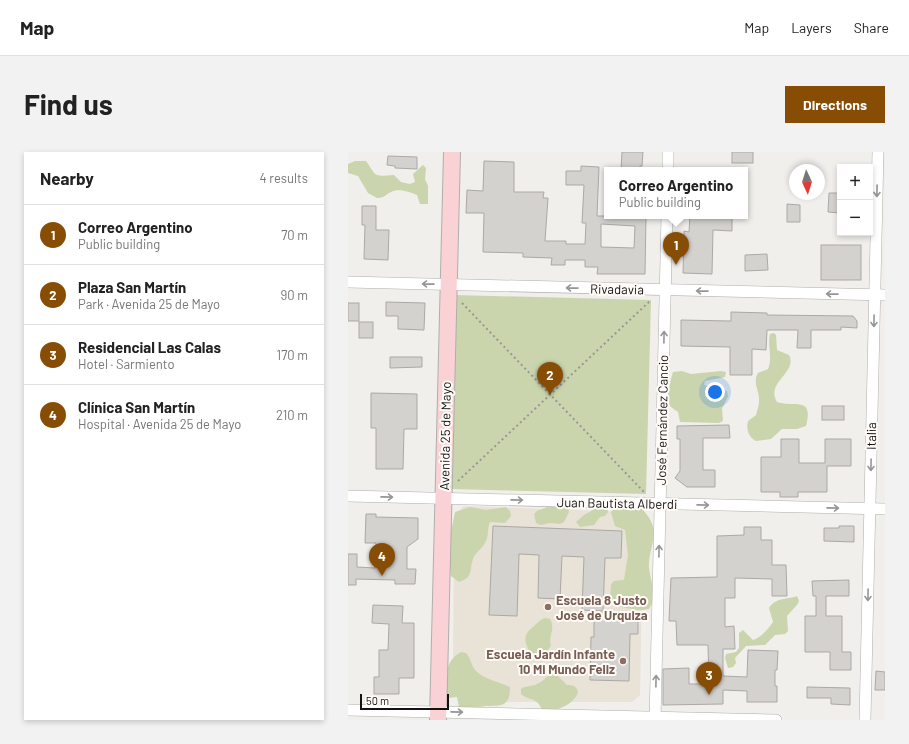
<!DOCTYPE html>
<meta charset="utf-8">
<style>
body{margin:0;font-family:Barlow,sans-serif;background:#f2f2f2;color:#222}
.controls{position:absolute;right:12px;top:12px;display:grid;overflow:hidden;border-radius:0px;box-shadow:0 2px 6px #0003}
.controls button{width:36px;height:36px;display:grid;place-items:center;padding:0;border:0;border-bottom:1px solid #e0e0e0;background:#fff;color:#222;font:20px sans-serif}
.compass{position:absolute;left:441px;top:12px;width:36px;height:36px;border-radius:50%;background:#fff;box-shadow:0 2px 6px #0003;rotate:176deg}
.scale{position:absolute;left:12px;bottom:10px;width:89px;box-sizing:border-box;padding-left:4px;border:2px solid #141312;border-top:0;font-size:11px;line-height:14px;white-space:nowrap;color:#141312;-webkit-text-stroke:3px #fffcf8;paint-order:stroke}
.you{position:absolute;left:367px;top:240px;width:14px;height:14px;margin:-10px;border:3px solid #fff;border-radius:50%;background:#1a73e8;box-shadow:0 0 0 6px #1a73e833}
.badge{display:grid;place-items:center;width:26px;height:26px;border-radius:50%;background:#884d05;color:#fff;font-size:13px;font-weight:700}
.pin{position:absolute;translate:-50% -33px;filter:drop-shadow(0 1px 2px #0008)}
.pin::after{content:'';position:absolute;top:21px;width:14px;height:12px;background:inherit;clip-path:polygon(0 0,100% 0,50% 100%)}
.popup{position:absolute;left:256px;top:15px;width:144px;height:52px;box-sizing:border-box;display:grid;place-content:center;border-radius:0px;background:#fff;filter:drop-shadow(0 1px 3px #0005);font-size:13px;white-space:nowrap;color:#767676}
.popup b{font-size:15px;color:#222}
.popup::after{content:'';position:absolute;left:50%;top:100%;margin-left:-8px;border:8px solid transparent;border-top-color:#fff}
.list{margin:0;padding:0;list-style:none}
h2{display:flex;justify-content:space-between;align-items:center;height:52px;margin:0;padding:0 16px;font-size:17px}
h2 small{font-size:13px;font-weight:400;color:#767676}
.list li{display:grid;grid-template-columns:26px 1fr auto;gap:12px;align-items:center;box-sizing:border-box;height:60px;padding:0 16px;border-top:1px solid #e0e0e0}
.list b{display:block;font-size:15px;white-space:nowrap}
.list p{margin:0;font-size:13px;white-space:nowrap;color:#767676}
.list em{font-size:13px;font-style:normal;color:#767676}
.map{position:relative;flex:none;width:537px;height:568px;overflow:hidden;border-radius:0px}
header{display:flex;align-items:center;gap:24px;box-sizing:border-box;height:56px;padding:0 20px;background:#fff;border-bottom:1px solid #e0e0e0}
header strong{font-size:19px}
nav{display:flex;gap:22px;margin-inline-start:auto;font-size:14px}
.intro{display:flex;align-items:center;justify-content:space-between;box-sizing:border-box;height:96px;padding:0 24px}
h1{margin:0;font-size:28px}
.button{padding:10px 18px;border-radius:0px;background:#884d05;color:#fff;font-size:14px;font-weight:700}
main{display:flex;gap:24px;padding:0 24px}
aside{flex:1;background:#fff;border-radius:0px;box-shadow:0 2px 6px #0003}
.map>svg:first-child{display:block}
</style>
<header>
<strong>Map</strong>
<nav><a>Map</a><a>Layers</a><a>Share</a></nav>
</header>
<div class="intro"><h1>Find us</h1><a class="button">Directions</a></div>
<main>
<aside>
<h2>Nearby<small>4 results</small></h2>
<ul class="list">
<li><span class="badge">1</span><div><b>Correo Argentino</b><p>Public building</p></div><em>70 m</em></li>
<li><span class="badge">2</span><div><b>Plaza San Martín</b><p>Park · Avenida 25 de Mayo</p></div><em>90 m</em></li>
<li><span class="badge">3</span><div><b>Residencial Las Calas</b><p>Hotel · Sarmiento</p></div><em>170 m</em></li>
<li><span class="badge">4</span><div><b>Clínica San Martín</b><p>Hospital · Avenida 25 de Mayo</p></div><em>210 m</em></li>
</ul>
</aside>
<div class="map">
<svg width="537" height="568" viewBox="0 0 537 568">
<rect width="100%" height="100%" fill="#f1efeb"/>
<polygon fill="#e8e2d7" points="116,354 285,360 295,370 292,543 284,550 113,550 105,540 106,363"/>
<g fill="#cad5ae">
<path d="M7,9H18C29,24 24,25 46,23L53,30L62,32L67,30L65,22L75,13L78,16L77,27L80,34V52H72L69,43C62,40 50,36 43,40C37,43 36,46 29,46L20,41L10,24L0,21V12Z"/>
<polygon points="107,143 303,148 298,342 102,337"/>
<path d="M426,181L428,183L429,198L441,203C450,221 417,230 429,250C446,256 466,243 458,274L449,277H434L423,287L408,289C400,285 398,277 400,269L408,263C409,259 411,254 411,250C412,239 404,231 410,221L420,217C425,205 419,194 422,182Z"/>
<path d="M334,219L343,222L373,219L378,220L377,225L357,229L356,233L379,239L380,244L374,257L375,269L371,271L332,270L330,260C328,258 325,257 322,254C317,249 323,227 325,220Z"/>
<polygon points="204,353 220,355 221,360 216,370 212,372 202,371 193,373 188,371 186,362 189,359"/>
<polygon points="254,353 259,355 260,360 257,364 252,365 246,373 232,375 228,370 236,363"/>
<path d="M122,355L138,358L158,355L162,359L163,364L157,371L142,370C139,377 141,383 138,389C135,396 126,402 125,407C121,418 126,425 111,430L103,424L100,394L107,360Z"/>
<path d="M291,355C296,357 304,369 305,375C308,388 300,402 301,415C302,428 310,445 301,457C288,460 274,455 262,451L263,432L266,429L276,428L280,403L277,378L267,374L263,360L266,356Z"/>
<path d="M449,444L451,449L449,453L439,464L440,479L437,482L427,483L417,493L398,494L387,506L388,511L385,515L380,516L377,506L378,502L388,500L391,496V481L395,478L405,488C414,485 420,477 425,470L421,456C428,445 438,448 449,444Z"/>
<path d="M197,466L202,467C208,477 200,484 203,493L198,502L189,507L185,505C178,493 172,485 185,475C189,472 191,468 197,466Z"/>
<path d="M113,500L118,501C122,505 123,512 127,518C135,527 151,530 162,535C162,554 155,554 138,554C131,555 123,556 116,556L111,555L109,545L100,546L96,543C97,527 97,508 113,500Z"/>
<path d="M203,522H208L219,533C226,533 228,534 230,540C227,551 210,560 199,558C193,558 193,555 190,551C185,546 178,547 173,542V537C178,533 183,535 189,532C195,530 197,525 203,522Z"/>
</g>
<g fill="#d4d2ce" stroke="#aba8a5" fill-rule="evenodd">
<polygon points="274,0 295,0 294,14 292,14 292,18 273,18"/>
<rect x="384" y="0" width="21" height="11"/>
<polygon points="40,4 69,5 69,17 47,16 47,14 39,13"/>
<path d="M136,9L166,10V40H196L195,46H200L197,89H218V92H237L238,71H234L236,33H218V19H233V14L251,15L249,64H298L297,122H249L250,115H237V108H217V113H203L204,106L175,105V101L135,100L136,61H118L119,38L135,39ZM253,72L287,74L286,96L253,95Z"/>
<polygon points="481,41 492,41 492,61 480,60"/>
<polygon points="439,52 452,53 452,70 439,70"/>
<polygon points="14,54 28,54 28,78 41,78 40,108 16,107 17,73 14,73"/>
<polygon points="342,64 384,64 384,79 365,78 364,122 335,121 336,79 341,80"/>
<rect x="473" y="93" width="40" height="35"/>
<polygon points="419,102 420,118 397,119 397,103"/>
<polygon points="38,150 77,151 76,178 50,177 50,164 38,164"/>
<rect x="0" y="151" width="11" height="18"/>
<polygon points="383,160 419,161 419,163 505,164 509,169 509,176 493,175 493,178 463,178 463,196 449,196 450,178 419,178 418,198 404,197 404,223 382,223 382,195 333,194 333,168 383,169"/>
<rect x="11" y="170" width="14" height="16"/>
<polygon points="42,205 74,205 74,215 42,216"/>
<polygon points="23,241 69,242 69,277 56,277 55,317 28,317 28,276 23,276"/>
<rect x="474" y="254" width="22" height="14"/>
<polygon points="381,273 382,286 355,286 355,318 367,318 367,335 339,335 327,326 332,319 332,287 329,287 329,274"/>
<polygon points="433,287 451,287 451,311 477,311 477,287 503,287 503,314 479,314 479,340 450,340 450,345 432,345 432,340 413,340 413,305 433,305"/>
<polygon points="18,362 28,362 28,365 70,366 70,387 59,395 59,417 68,417 67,432 47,432 47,428 8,427 8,433 0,433 0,402 9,402 9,415 27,416 28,391 17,391"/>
<polygon points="145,374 274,379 273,406 257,406 255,459 234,458 236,405 214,404 212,447 190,446 191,403 171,402 169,464 141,463"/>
<polygon points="491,374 506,374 506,390 476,389 476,376 491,376"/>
<polygon points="396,375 413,375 413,388 424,388 424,413 438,413 439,444 424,444 424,427 387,426 387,446 377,446 377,475 386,474 387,497 375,497 375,524 399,525 400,498 430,499 429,518 427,518 427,534 429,534 429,550 399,550 399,539 375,538 375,552 315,553 315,517 341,516 341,532 361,532 360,493 329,493 328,469 321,469 323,426 369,425 369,384 396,383"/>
<polygon points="501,428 501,444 478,444 478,464 494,464 494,500 503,500 503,518 482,518 482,500 457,500 457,464 468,464 468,444 465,444 464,429"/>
<polygon points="25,453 55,454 54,471 66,471 66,526 51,526 51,542 26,542 26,525 31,525 31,498 40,498 41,472 24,471"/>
<polygon points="246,460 290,461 290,482 282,482 281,529 242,528 243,485 246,485"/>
<polygon points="528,519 537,520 537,538 527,538"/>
<polygon points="459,535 502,536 502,553 483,552 483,546 459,546"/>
</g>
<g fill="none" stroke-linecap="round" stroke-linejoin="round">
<g stroke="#b0aeaa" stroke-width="12">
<g id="street">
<polyline points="320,18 320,0"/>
<polyline points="0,130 537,143"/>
<polyline points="0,344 537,357"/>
<polyline points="0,558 428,568"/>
<polyline points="307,568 319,64"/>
<polyline points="517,568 530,0"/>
</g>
</g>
<g stroke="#b0aeaa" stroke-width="18">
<polyline id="secondary" points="90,568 104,0"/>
</g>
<g stroke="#999794" stroke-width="2" stroke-dasharray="2 3" stroke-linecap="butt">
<polyline points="114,151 296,340"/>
<polyline points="110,329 302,149"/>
</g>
<use href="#street" stroke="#fff" stroke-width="11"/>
<use href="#secondary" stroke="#fad2d6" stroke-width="16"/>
</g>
<defs><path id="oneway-shaft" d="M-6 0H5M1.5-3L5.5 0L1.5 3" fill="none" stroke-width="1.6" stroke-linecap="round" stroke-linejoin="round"/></defs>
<g stroke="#959594">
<use href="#oneway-shaft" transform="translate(529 39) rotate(91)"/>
<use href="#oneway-shaft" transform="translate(80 132) rotate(-179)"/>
<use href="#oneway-shaft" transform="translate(224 136) rotate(-179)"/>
<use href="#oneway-shaft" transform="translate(354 139) rotate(-179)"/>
<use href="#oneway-shaft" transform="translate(484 142) rotate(-179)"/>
<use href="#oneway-shaft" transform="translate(526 169) rotate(91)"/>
<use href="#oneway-shaft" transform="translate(316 185) rotate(-89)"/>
<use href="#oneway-shaft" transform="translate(523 313) rotate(91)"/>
<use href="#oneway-shaft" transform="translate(39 345) rotate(1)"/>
<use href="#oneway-shaft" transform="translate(169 348) rotate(1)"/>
<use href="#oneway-shaft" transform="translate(355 353) rotate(1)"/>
<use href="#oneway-shaft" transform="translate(485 356) rotate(1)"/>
<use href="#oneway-shaft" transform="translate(311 399) rotate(-89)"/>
<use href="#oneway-shaft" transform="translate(520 443) rotate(91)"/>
<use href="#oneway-shaft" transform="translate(308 529) rotate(-89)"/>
<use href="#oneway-shaft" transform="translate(109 560) rotate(1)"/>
</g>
<g fill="#8d6e63" stroke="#fffcf8" stroke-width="1.5">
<circle cx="200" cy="455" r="4"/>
<circle cx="275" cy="509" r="4"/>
</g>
<g text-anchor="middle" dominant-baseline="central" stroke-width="4" stroke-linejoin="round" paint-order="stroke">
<g font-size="13" fill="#141312" stroke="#fffcf8">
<text transform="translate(269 137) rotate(1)">Rivadavia</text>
<text transform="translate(314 268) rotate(-89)">José Fernández Cancio</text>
<text transform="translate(97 284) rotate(-89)">Avenida 25 de Mayo</text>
<text transform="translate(523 284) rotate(-89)">Italia</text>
<text transform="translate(269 351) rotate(1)">Juan Bautista Alberdi</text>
</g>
<g font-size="13" font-weight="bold" fill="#785e54" stroke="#fffcf8" text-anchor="start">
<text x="208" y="448">Escuela 8 Justo<tspan x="208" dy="15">José de Urquiza</tspan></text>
<text x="267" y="502" text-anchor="end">Escuela Jardín Infante<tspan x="267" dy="15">10 Mi Mundo Feliz</tspan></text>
</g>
</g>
</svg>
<div class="controls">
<button>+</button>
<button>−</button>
</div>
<svg class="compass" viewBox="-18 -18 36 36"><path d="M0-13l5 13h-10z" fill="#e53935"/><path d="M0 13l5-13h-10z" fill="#767676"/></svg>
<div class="scale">50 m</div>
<div class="you"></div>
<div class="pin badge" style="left:328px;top:113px">1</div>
<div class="popup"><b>Correo Argentino</b>Public building</div>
<div class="pin badge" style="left:202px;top:243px">2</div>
<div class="pin badge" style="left:361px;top:543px">3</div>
<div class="pin badge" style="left:34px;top:424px">4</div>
</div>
</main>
